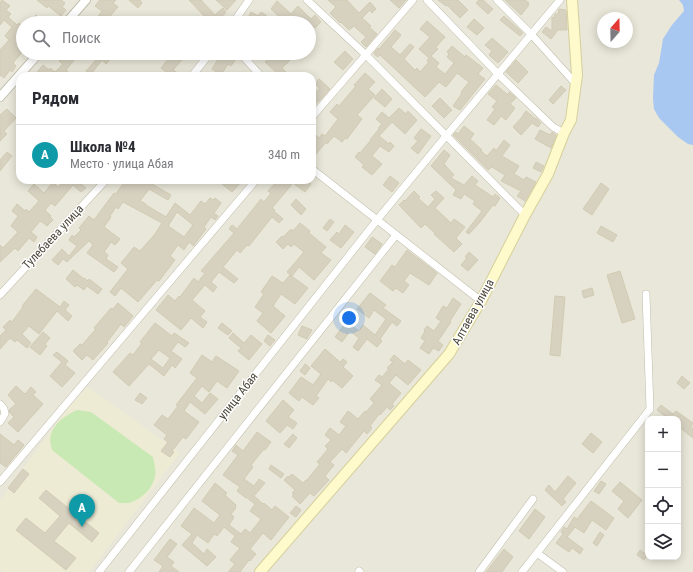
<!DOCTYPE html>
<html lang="ru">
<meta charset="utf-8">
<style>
body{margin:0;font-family:"Roboto Condensed",sans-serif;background:#f2f2f3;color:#2b2b33}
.controls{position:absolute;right:12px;bottom:12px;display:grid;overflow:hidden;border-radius:8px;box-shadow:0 2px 10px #0003}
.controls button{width:36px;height:36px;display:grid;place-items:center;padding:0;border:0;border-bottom:1px solid #e1e1e2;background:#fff;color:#2b2b33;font:20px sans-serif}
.compass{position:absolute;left:597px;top:12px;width:36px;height:36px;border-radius:50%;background:#fff;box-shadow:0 2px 10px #0003;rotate:20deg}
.you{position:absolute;left:349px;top:318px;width:14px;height:14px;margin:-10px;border:3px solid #fff;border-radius:50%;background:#1a73e8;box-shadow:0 0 0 6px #1a73e833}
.badge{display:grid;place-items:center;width:26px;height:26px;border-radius:50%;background:#0b8043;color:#fff;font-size:13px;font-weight:700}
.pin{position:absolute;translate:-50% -33px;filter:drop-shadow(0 1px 2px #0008)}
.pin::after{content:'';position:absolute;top:21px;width:14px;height:12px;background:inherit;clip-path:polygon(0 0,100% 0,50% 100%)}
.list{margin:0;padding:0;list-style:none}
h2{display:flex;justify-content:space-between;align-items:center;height:52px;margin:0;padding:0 16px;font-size:17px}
h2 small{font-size:13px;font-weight:400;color:#7c7c81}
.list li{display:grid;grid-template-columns:26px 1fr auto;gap:12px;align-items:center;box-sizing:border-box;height:60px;padding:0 16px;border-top:1px solid #e1e1e2}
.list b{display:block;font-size:15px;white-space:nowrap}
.list p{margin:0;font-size:13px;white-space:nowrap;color:#7c7c81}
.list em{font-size:13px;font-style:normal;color:#7c7c81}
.icon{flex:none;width:22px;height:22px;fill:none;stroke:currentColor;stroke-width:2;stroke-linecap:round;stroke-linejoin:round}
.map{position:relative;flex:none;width:693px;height:572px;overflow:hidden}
.search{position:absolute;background:#fff;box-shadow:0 2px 10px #0003;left:16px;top:16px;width:300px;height:44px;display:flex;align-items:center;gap:10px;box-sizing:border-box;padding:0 14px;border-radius:22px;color:#7c7c81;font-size:15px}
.panel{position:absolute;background:#fff;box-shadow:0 2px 10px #0003;left:16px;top:72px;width:300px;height:112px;border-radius:12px}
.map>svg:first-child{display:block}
</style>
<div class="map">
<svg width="693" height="572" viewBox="0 0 693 572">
<rect width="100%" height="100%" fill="#f5f4eb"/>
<path fill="#e9e7d9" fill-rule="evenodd" d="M0,0H693V572H0ZM603,18H627V42H603ZM23,23H309V53H23ZM20,76H312V180H20ZM648,419H678V557H648Z"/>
<polygon fill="#eeebd5" points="88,387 180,453 89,572 5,572 0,569 0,500 70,405"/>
<path fill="#c9e9b4" d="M77,410L91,412L153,457C153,460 155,463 155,467C158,483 145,498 129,503C126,503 122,503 119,503L52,450C51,445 49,439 51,434C55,422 66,415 77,410Z"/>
<polygon fill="#a8c7f1" points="679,0 693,0 693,145 688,144 678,137 659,118 654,109 653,99 654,75 659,63 663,39 672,25 684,11 683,5"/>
<g fill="#d7d2c0" stroke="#d2cbb3" fill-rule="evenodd">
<polygon points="2,0 10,6 6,10 11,14 8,17 17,25 19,23 23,27 23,51 13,63 16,66 12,72 10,70 4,78 0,75 0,50 9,40 5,36 12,27 4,20 0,25 0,3"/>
<polygon points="37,0 61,0 65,3 62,7 66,10 61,16 48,6 47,8"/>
<polygon points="100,0 116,0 113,3 118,7 104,23 93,23 102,11 95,6"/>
<polygon points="129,0 140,0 142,3 138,8"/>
<polygon points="189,0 201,0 215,15 223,8 226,12 216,23 206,23 202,19 205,17"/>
<polygon points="216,0 236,0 227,10"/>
<polygon points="328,0 347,0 359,13 370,2 376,9 372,13 370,10 362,18 371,26 369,27 377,34 366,47 361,42 366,37 354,26 349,30 341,22 340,23 330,13 336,7"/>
<polygon points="390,0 406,0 399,8"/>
<polygon points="438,0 458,0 468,10 460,18 447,5 446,6"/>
<polygon points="479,0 483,0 493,9 488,14 476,3"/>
<polygon points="505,0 525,0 529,3 527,4 529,5 521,15"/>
<polygon points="277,1 291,14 298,6 311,19 315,15 321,22 315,28 310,23 301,23 295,17 290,23 282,23 284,21 271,9"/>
<polygon points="559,9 566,10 567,30 558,30 551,39 542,32 546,27 552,31 552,17 554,18 555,14 558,14"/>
<polygon points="251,12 258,16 261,12 266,15 262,23 249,23 246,21"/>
<polygon points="36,15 46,23 29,23"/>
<polygon points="504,16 523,33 520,36 500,20"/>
<polygon points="474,19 484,28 477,35 467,27"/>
<polygon points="427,21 445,37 436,47 438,49 431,56 439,63 436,67 445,74 454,63 447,57 449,54 447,52 452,46 465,57 466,55 483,68 478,74 485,79 460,110 453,106 462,93 461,92 469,82 457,73 446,87 439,82 425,97 380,55 378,57 374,54 374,53 378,48 379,49 395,30 401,35 391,47 400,55 410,44 414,47 404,59 415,70 417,68 420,72 429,62 427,61 429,58 419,49 430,37 420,29"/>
<polygon points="492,38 508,52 498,63 489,55 492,51 485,45"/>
<polygon points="345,51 353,59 343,70 334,62"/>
<polygon points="55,53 80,53 66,70 72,76 34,76 43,65 49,70 50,68 55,72 63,64 59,61 62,58"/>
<polygon points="86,53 96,53 103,58 107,53 116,53 106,64 102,60 91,74 86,71 96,60"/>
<polygon points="173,53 188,53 173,70 182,76 171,76 161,68"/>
<polygon points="222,53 231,53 237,57 231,66 228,64 221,75 212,69"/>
<polygon points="274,53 297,53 282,68 289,76 274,76 277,73 265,62"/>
<polygon points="516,60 528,72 518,83 506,72"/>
<polygon points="365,73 375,82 368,89 375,95 357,115 362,119 347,139 345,138 342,142 334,136 327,144 326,142 312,159 312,137 315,134 319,138 322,134 325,136 338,119 330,112 337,104 339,106 356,86 354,85"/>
<polygon points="319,79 330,89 319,101 318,101 312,108 312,97 320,88 315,84"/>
<polygon points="496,85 508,95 509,92 516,98 510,104 515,108 506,120 501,116 494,125 487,120 495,109 492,107 497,101 488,94"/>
<polygon points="561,86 566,90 553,104 549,100"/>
<polygon points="382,89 392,99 385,107 374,98"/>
<polygon points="440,98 452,110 444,118 432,106"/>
<polygon points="399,108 406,114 408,111 417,120 405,134 392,122 379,136 389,144 390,142 394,146 389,152 380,146 372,156 382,164 372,175 362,167 364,165 355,157 359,152 360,153 371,140 370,140 379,129 378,128 382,124 376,119 382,112 389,118"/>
<polygon points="7,109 16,118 4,131 7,134 0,141 0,115"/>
<polygon points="526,111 536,119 536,118 541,123 538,127 532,123 521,135 513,127 523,116 523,115"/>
<polygon points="464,126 474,134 470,139 482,150 481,151 487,156 494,148 496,151 504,140 510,145 502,156 519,166 514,174 524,180 526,177 536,182 525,201 517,196 521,191 501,181 505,175 492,167 488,170 453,135 456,132 458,134"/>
<polygon points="421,129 431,136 418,154 411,148 418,141 414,138"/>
<polygon points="540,130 550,135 552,132 556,135 551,148 535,139"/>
<polygon points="444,150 450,155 444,164 454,175 451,178 464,185 472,176 478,181 475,185 493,197 495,194 500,198 495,206 493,205 480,222 469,234 466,232 482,211 473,204 475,201 464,194 461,199 453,195 456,190 431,166"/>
<polygon points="7,152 12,156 0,171 0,160"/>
<polygon points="536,162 544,166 541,172 533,168"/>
<polygon points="390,176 399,183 392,192 383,185"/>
<polygon points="65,180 78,180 77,181 86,188 81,192 73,185 55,206 51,203 45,210 51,216 50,217 53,220 47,226 42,222 40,221 31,232 37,237 34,242 29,238 18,251 15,248 0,262 0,245 3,248 18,232 11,226 18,216 12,211 17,204 25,211 26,209 29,212 39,201 28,191 34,184 44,193 53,182 58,187"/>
<path d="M131,180H155L152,184L171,195L168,200L149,189L140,201L146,204V205L166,217L175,203L190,215L201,201L205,204L210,198L213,200L215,198L221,203L214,213L218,216L215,220L211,217L204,227L206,229L194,245V246L189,242L184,250L178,245L170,256L175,260L159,281L157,280L138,302L121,288L115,296L110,292L128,269L121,263L134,247L140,251L155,234L162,223L123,202L118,209L116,207L110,216L111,217L104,227L120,239L115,245L111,242L104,252L108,255L106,259L118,267L114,272L87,253L93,245L89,241L71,258L70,257L71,258L67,262L63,259L58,265L52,260L62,249L69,256L77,246L69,240L72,235L74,237L81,230L79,228L89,216L94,220L114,193L116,194L124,182L128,184ZM177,212L193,225L184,237L168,226Z"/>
<polygon points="217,180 243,180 232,192"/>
<polygon points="278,180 307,180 311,184 305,192 293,183 272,208 275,210 274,211 283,219 279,223 272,217 249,246 247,245 240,253 237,250 223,267 238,279 234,283 219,272 211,282 217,287 213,292 205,285 192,300 205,311 200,317 207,322 203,328 191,318 181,330 156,310 168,295 175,301 179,296 180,297 194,278 198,282 205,273 201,271 234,233 229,229 232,225 237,229 261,199 264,202 271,193 268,191"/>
<polygon points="601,183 609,189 592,215 583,209"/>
<polygon points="414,191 420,197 418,198 428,207 435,199 431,195 436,191 444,198 435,208 451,223 454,219 465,227 456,238 462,244 454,252 434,234 435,233 425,224 421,228 399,205 404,200 405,201"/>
<polygon points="296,199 306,209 301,215 291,205"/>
<polygon points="330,219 334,222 327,231 323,228"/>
<polygon points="300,223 310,231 309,233 326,247 321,253 331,260 314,280 299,267 292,276 287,272 304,252 294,244 291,247 288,244 283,249 276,242 282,236 283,237 291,229 293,231"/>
<polygon points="345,225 354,232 341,248 330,240 337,232 339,234"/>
<polygon points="601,226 617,235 613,242 597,233"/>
<polygon points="372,237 382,244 375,254 365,247"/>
<polygon points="407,250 437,273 429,285 410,273 404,281 409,285 403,293 396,288 393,291 380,281 392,265 395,267"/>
<polygon points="469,252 478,260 468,271 461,265 467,258 465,257"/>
<polygon points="73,270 84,279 84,278 88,281 89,279 102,289 98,294 87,286 84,290 77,285 75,287 66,279"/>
<polygon points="620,271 635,319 622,323 607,275"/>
<polygon points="290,275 308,288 295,304 281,294 273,306 285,316 271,333 257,321 263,313 255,307 264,294 261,292 272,276 283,283"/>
<polygon points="592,288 594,295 584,298 582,291"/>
<polygon points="36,289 60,307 64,301 69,305 65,310 72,316 68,321 57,311 39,334 29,326 22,334 31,343 27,348 17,340 15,342 10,338 0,349 0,336 6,330 3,327 10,320 12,322 23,307 22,306"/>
<polygon points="370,293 386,305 383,308 401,321 397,326 392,322 380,339 382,341 377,347 367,339 358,351 353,347 359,338 350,331 342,342 335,337 346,322 359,331 363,325 375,335 386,319 374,310 369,318 357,309"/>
<polygon points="555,296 565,297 560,356 550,355"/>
<polygon points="453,298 461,304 450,321 451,322 438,341 443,345 439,351 433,348 429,354 420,348 425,341 421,338 425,331 424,330 427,326 434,331 441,321 436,318 443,306 447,308"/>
<polygon points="118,303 133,316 124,327 121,324 107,342 108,343 93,360 87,355 82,360 73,351 80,344 82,345 96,329 94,328 111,308 113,309"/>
<path d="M155,323L172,336L174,333L189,343L185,347L178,342L171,351L182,359L175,368L172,365L164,376L149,364L129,386L113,372L130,353L133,355L142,343L140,342ZM159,350L170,358L163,368L151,359Z"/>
<polygon points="222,323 232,331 228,335 218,328"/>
<polygon points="302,326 312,330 307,339 298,335"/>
<polygon points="43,332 50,338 45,344 47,346 40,355 30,347"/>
<polygon points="233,333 244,343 251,335 262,344 249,360 238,351 241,348 229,338"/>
<polygon points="268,335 275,340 270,346 264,341"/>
<polygon points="325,349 340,362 343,359 347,362 343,367 353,376 342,388 332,380 331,382 328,379 316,396 319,398 313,405 302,397 299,401 289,393 301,377 313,385 321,374 311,366"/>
<polygon points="57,352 68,361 65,365 75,373 62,387 50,376 62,362 53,355"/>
<polygon points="202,355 212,362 216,356 239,371 227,388 217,381 209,392 202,386 194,396 202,403 210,393 218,399 205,414 190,402 184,411 199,422 186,439 183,437 172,451 174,452 170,457 161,451 168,442 164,439 167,435 154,425 162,415 168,419 178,406 176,405 197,378 190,373"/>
<polygon points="394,355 405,364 408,360 421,370 408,385 396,375 389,383 401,393 392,404 394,406 390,410 387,407 380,415 379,414 370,426 372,428 367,434 364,431 346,453 342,449 330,462 334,465 325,476 329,480 314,496 310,493 300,504 292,496 294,494 292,493 295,490 284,480 288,476 289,477 292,474 303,483 306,480 307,480 320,464 317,462 328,449 325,446 331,440 325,435 330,428 339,435 346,426 340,422 348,411 358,419 365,411 366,412 374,403 370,399 382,385 375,380 379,375 382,377 389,369 387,368 393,362 390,360"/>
<polygon points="305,364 310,368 305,375 300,371"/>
<polygon points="682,376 690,383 684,389 677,383"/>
<polygon points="16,386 25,394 31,387 36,392 33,395 43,404 18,432 8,423 14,417 10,413 9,410 16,404 8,395"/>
<polygon points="140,393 147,398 142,404 135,400"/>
<polygon points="283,400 294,410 288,417 297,423 293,429 287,425 280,433 266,421"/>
<polygon points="661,405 673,414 676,411 693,423 691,427 693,429 693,438 678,426 678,419 669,419 657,410"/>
<polygon points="257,432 271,442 265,450 264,449 251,465 253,467 244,479 254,486 259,479 265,483 254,496 263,504 264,503 272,510 275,506 289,517 271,540 263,533 250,549 256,554 250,561 249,560 240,572 228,572 235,564 230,560 240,548 231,542 235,536 224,527 217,536 214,534 208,543 197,535 192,543 204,554 207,549 216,557 207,566 182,545 192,534 181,526 194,508 214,523 220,515 202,501 215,483 227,493 225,495 236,505 235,507 236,508 231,514 234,517 229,525 241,534 245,529 250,533 261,519 250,511 255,504 246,497 246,498 237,491 240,487 223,475 238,455 232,451 236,445 243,451"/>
<polygon points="591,433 602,442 593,453 582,444"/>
<polygon points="0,434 14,445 18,440 24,445 6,467 0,463"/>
<polygon points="293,434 297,438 289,448 284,444"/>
<polygon points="271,465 284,474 281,478 269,469"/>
<polygon points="23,469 29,474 14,493 8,488"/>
<polygon points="568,476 576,483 563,499 566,502 562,506 545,490 549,485 555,492"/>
<polygon points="601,481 606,484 599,494 594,491"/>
<polygon points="620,482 642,500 628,518 618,509 624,501 612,491"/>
<polygon points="46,490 99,533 92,542 69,523 54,541 76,558 66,570 16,530 26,518 45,533 60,516 39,498"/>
<polygon points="591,501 614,518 606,530 592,520 584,533 575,527 567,537 583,549 580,554 572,548 569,552 556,543 563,534 561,532 564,527 567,529 574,517 577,519"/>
<polygon points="296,506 301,510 296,517 290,513"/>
<polygon points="535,509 545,517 529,539 519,531"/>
<polygon points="600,532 604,535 597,546 593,543"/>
<polygon points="170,539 177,544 167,557 174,562 171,566 179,572 159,572 163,566 154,560"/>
<polygon points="504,549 513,557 502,572 486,572"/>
<polygon points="640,550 647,555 644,560 637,555"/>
</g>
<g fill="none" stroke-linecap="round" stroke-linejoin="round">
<g stroke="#c1bead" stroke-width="8">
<g id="minor">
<polyline points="307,0 366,55 525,215"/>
<polyline points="427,0 498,74 553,127 564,133"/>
<polyline points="497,0 531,34 576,84"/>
<polyline points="233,23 249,0"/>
<polyline points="240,53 261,76"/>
<polyline points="192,76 210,53"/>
<polyline points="312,117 413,0"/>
<polyline points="312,169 481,301"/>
<polyline points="0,295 106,180"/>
<polyline points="0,404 4,409 5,414 0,422"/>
<polyline points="0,482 256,180"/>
<polyline points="537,553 650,409 646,294"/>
<polyline points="359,571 360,572"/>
<polyline points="99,572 377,220 446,136 560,0"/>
<polyline points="129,572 396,235"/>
<polyline points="479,572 533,499"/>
<polyline points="522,572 537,553 563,572"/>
</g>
</g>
<g stroke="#c1bead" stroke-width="10">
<g id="tertiary">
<polyline points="66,23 86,0"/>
<polyline points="0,97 39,53"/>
</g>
</g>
<g stroke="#d5cf9b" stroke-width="12">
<polyline id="secondary" points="260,572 449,354 481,301 525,215 548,174 564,133 571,120 577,75 572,0"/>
</g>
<use href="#minor" stroke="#fff" stroke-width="7"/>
<use href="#tertiary" stroke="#fff" stroke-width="8"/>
<use href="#secondary" stroke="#fefacc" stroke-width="10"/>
</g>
<g text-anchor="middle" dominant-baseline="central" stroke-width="3" stroke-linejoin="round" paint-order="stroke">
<g font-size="12" fill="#4a4639" stroke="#fff">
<text transform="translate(53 237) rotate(-47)">Тулебаева улица</text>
<text transform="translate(473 312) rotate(-61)">Алтаева улица</text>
<text transform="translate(238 396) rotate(-52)">улица Абая</text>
</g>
</g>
</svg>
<div class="controls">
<button>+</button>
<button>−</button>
<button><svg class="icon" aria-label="locate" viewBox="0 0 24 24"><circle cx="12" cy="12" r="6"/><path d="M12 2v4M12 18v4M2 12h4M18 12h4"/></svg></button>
<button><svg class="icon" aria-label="layers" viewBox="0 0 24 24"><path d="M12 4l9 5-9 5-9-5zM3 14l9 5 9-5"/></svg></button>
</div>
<svg class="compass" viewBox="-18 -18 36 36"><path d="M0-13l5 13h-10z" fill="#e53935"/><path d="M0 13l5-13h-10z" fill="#7c7c81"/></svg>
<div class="you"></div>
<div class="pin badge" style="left:82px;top:527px;background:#0f9aa8">A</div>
<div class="search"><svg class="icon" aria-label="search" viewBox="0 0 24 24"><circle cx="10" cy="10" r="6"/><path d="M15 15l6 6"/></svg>Поиск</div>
<section class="panel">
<h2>Рядом<small></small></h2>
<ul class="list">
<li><span class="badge" style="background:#0f9aa8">A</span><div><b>Школа №4</b><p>Место · улица Абая</p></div><em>340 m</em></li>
</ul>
</section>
</div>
